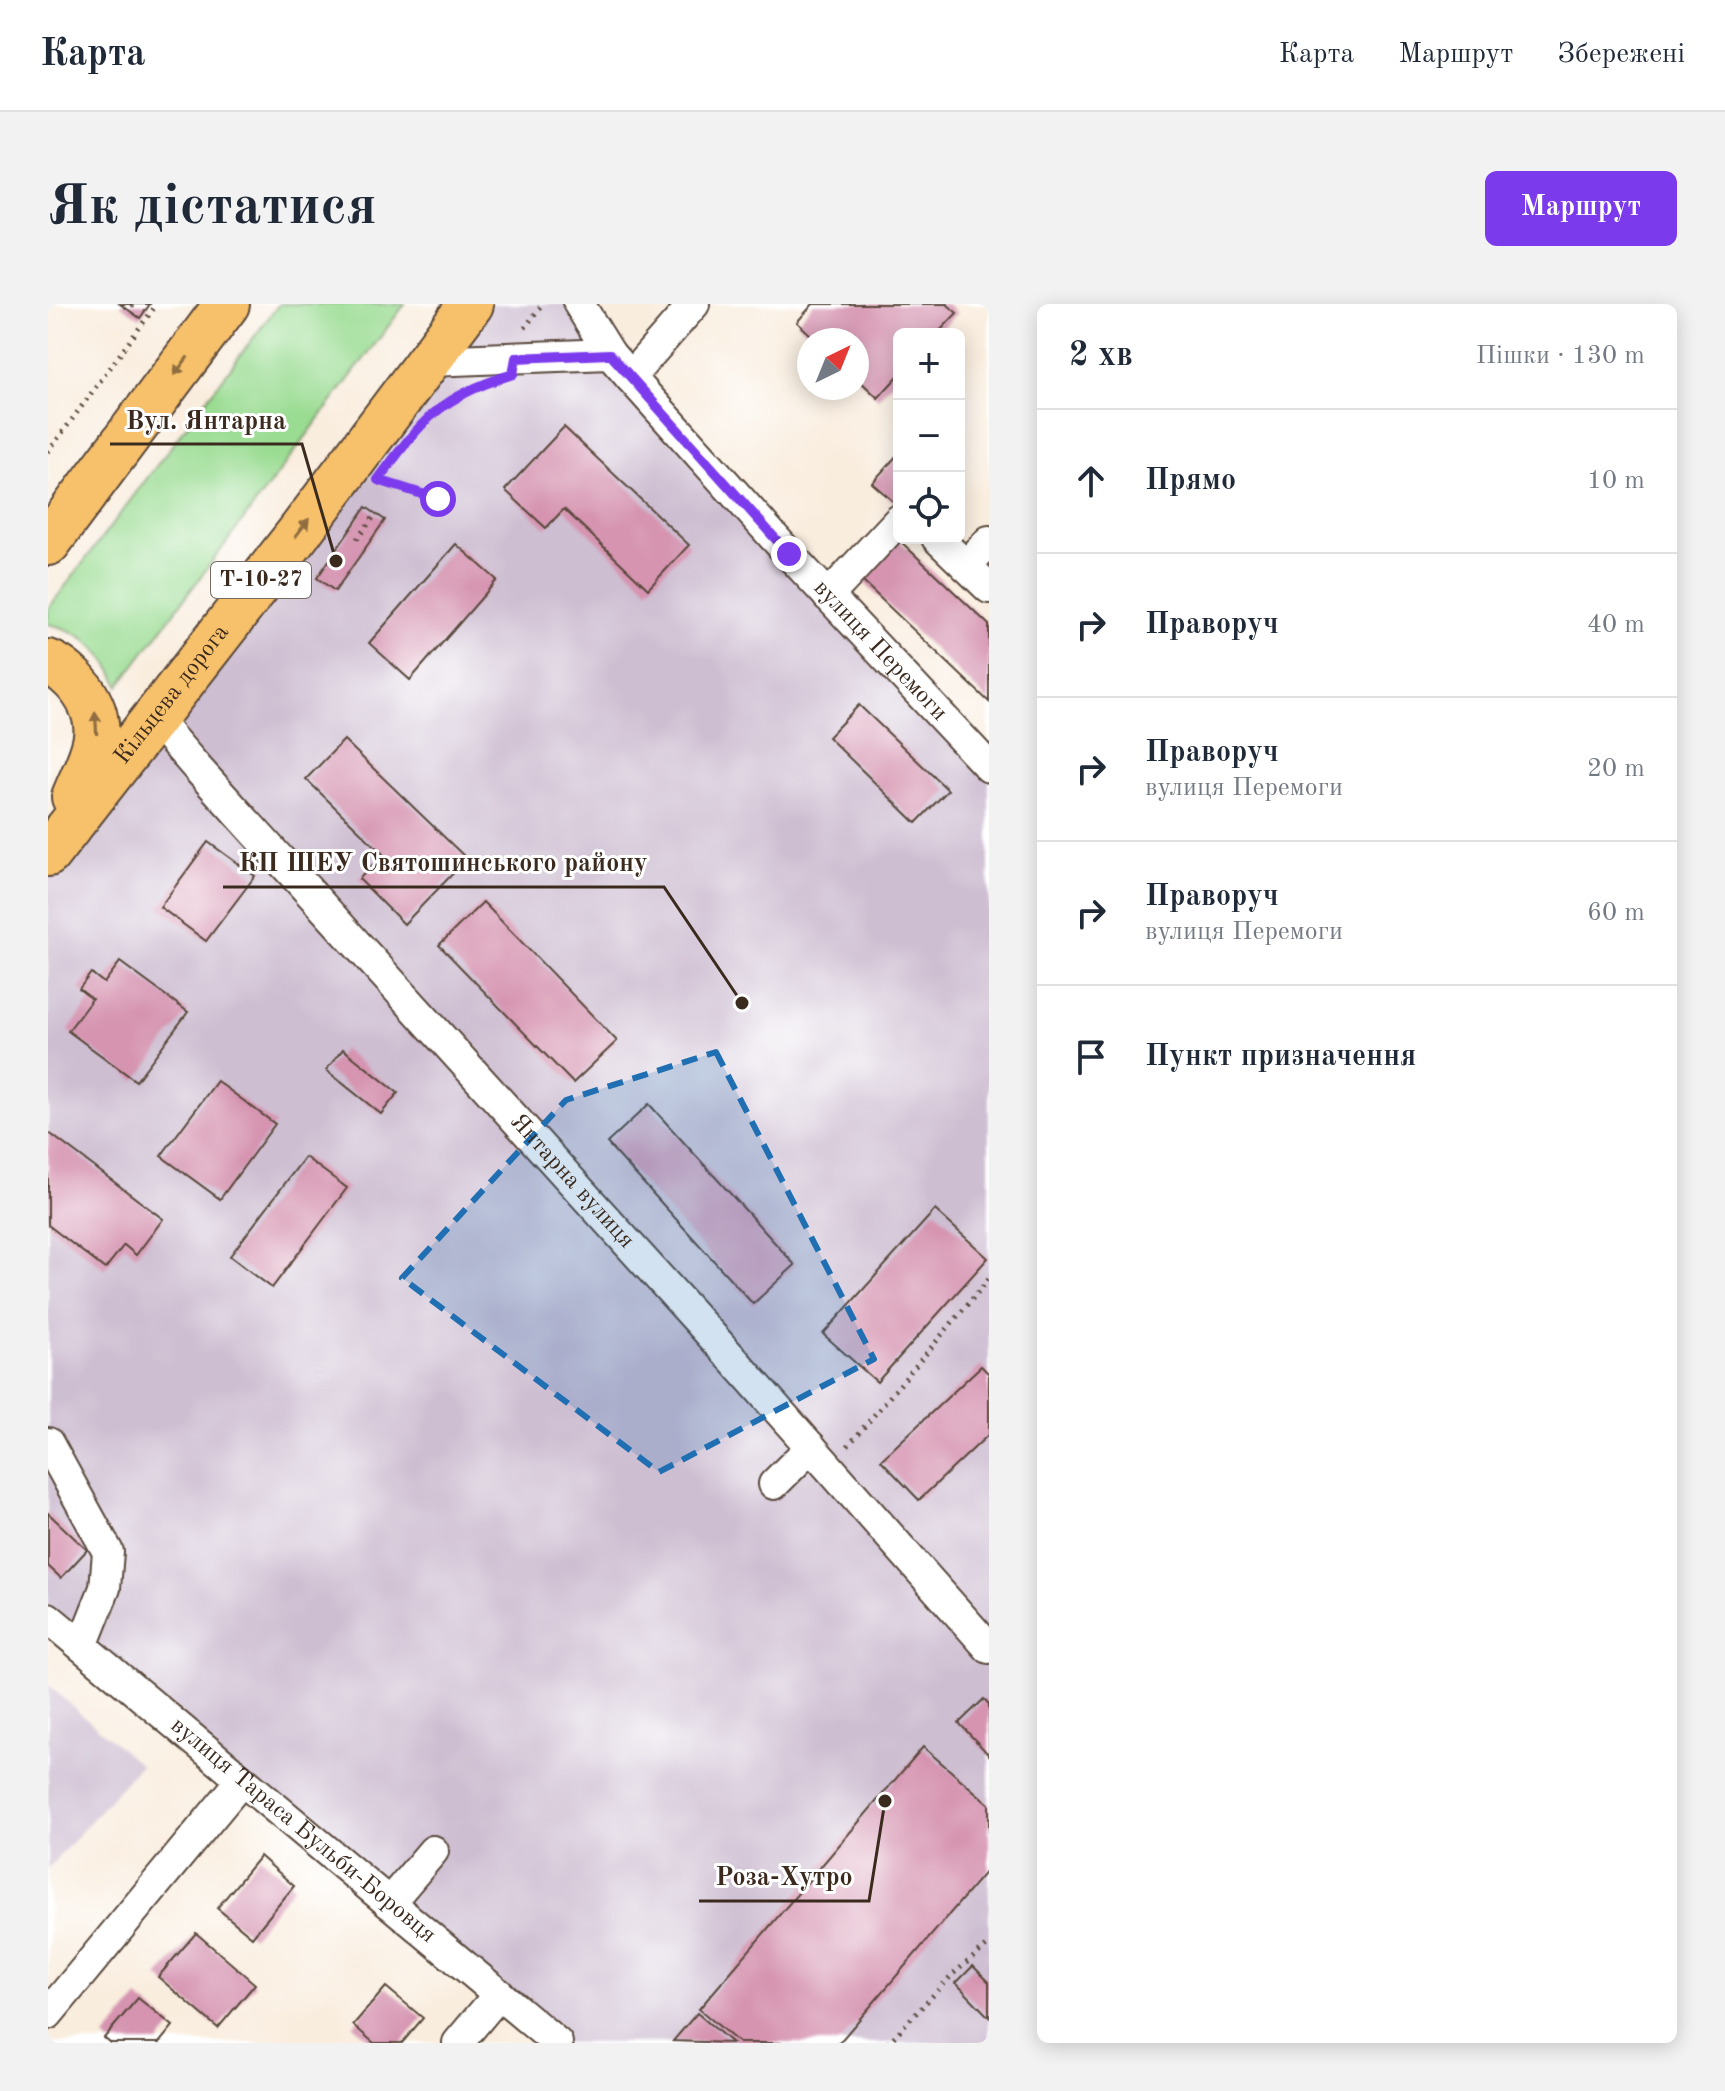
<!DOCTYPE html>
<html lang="uk">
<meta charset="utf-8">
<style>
body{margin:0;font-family:"Old Standard TT",serif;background:#f2f2f3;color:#1f2937}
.controls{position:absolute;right:24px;top:24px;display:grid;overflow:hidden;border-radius:12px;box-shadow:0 4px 20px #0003}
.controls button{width:72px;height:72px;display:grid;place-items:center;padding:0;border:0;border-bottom:2px solid #e0e1e3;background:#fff;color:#1f2937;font:40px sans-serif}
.compass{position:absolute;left:749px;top:24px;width:72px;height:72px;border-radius:50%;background:#fff;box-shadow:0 4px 20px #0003;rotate:43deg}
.stop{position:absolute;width:24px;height:24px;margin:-18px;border:6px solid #7c3aed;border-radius:50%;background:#fff}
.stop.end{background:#7c3aed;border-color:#fff;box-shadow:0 2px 8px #0008}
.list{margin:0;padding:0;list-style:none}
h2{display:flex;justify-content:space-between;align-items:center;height:104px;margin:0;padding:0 32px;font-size:34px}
h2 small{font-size:26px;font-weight:400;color:#747a83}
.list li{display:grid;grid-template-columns:52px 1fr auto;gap:24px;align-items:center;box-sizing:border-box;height:144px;padding:0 32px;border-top:2px solid #e0e1e3}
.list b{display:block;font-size:30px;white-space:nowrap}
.list p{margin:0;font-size:26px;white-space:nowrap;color:#747a83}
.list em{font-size:26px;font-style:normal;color:#747a83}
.icon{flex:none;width:44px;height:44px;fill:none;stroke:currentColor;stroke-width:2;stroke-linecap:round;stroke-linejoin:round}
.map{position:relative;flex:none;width:941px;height:1739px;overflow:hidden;border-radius:12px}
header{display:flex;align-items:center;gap:48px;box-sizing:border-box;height:112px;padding:0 40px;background:#fff;border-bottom:2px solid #e0e1e3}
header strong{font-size:38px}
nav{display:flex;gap:44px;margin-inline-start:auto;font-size:28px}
.intro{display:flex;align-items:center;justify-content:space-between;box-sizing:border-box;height:192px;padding:0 48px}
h1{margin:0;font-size:56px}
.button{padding:20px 36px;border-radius:12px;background:#7c3aed;color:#fff;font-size:28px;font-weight:700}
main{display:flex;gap:48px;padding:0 48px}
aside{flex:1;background:#fff;border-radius:12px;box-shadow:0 4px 20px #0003}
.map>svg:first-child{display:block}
</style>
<header>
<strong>Карта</strong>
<nav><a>Карта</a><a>Маршрут</a><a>Збережені</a></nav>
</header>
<div class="intro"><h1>Як дістатися</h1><a class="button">Маршрут</a></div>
<main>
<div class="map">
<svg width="941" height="1739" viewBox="0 0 941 1739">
<rect width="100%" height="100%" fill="#fff"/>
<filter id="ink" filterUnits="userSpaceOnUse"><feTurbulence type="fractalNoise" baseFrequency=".0125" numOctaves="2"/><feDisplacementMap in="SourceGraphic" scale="16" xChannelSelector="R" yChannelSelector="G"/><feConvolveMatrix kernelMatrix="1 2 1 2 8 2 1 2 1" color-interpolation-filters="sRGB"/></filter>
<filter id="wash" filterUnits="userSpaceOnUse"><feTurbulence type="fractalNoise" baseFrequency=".006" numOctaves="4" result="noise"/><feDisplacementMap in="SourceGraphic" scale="32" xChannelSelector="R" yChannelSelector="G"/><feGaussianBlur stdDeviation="1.8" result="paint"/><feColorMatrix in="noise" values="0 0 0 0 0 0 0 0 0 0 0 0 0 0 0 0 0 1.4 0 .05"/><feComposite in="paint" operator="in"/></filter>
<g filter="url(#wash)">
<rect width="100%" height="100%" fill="#f9edde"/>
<g fill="#cebed1">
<polygon points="423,0 531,0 941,463 941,1739 509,1739 0,1314 0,550"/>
<polygon points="0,1381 92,1461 0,1565"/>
</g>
<path fill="#9adc92" stroke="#6a8358" stroke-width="2" d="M231,0H357L71,382C60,350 34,326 0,320V305Z"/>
<g id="blocks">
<g fill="#d694b1">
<polygon points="72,0 102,0 92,14"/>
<polygon points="765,0 899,0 909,9 889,30 851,30 851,71 830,94 809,74 809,36 768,36 749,18"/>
<polygon points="516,123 641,241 600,285 516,205 498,224 457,186"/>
<polygon points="851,149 851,197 848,200 824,179"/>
<polygon points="318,203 337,216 287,287 269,274"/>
<polygon points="849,234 941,321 941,398 811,274"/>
<polygon points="408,240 449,276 362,376 321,339"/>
<polygon points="811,401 900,486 868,519 780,433"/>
<polygon points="296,436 419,555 356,620 311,575 335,550 258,475"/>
<polygon points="160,538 207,572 158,637 112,603"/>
<polygon points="435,598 569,737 525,779 391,641"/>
<polygon points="72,658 140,708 88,777 20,727 44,695 31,685 43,669 56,679"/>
<polygon points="295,745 350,789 333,810 278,766"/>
<polygon points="169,777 227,820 172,895 113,852"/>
<polygon points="601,800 747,961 705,1000 559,839"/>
<polygon points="0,828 115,915 88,951 76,941 57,965 0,921"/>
<polygon points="257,853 299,884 224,984 182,952"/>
<polygon points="887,906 940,954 829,1078 775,1030"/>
<polygon points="933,1062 941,1070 941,1130 871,1196 833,1156"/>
<polygon points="0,1209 39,1246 13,1274 0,1262"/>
<polygon points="936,1395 941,1400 941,1451 911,1419"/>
<polygon points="875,1443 941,1500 941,1564 791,1739 691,1739 651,1705"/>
<polygon points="212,1552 246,1582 204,1633 169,1604"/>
<polygon points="148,1629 207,1680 170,1724 110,1673"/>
<polygon points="925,1662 941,1678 941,1713 908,1679"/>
<polygon points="338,1683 375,1714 354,1739 326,1739 305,1721"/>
<polygon points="90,1694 125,1722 111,1739 62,1739 56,1734"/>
<polygon points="649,1709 684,1739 625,1737"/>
</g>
</g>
</g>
<g filter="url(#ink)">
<use href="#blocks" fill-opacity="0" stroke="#58473b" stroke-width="2"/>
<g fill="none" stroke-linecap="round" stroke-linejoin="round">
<g stroke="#58473b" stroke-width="34">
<g id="minor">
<path id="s1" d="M531,0L562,50L582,73L741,250L941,463"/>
<polyline points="381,57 562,50"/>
<polyline points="582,73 646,0"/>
<polyline points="889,234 941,284"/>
<polyline points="918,262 941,237"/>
<polyline points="780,292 851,216"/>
<path id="s2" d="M106,414L149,464L683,1053L941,1344"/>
<polyline points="0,1139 60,1248 57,1284 34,1342"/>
<polyline points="726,1180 763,1143"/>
<path id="s3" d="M0,1314L509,1739"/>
<polyline points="341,1599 385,1547"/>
<polyline points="0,1710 194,1476"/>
<polyline points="410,1739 451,1690"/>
</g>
</g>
<g stroke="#58473b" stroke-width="48">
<g id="highway">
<polyline points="0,239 179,0"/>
<path d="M0,358C13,363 26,375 34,386C63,426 42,453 26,493"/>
<path id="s4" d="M0,550L250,230L423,0"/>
</g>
</g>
<g stroke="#58473b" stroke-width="5" stroke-dasharray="2 6" stroke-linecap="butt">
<polyline points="84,3 86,0"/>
<polyline points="477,24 494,0"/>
<polyline points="395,100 418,88"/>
<polyline points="0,148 109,0"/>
<polyline points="334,177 390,195"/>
<polyline points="309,235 325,214"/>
<polyline points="800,1142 941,975"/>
<polyline points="840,1739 905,1670 941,1640"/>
</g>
<use href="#minor" stroke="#fff" stroke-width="30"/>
<use href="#highway" stroke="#f7c06b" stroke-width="44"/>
</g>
<defs><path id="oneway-solid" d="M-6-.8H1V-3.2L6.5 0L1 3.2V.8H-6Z" transform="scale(2)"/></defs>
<g fill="#906e41">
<use href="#oneway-solid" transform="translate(133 62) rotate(127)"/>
<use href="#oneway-solid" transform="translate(254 224) rotate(-53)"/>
<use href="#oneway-solid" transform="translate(48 419) rotate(-93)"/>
</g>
</g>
<g fill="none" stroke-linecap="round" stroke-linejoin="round" filter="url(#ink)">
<path stroke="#7c3aed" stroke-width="10" d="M390,195L330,176C375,115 390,94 465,70L468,54L562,50L741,250"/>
</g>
<path fill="#1f6fb2" fill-opacity="0.2" stroke="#1f6fb2" stroke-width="6" stroke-dasharray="16 10" stroke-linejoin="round" d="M668,748L826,1055L611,1168L354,974L518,796Z"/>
<g text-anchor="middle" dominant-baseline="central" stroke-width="6" stroke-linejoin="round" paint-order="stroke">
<rect fill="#fff" stroke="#766a62" stroke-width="2" x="163" y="258" width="100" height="36" rx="6"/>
<g font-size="22" font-weight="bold" fill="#3b2a1e">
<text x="213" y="276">Т-10-27</text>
</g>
<g font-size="24" fill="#3b2a1e" stroke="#fff">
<text stroke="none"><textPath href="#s1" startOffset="460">вулиця Перемоги</textPath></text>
<text stroke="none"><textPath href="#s4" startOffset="202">Кільцева дорога</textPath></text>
<text stroke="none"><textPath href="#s2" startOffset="624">Янтарна вулиця</textPath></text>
<text stroke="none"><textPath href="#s3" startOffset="332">вулиця Тараса Бульби-Боровця</textPath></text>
</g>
</g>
<path fill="none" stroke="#3b2a1e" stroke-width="3" d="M288 257L254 140H62M694 699L616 583H175M837 1497L821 1597H651"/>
<g fill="#3b2a1e" stroke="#fff" stroke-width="3">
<circle cx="288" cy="257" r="8"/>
<circle cx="694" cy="699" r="8"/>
<circle cx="837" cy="1497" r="8"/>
</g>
<g font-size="26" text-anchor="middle" font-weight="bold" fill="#3b2a1e" stroke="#fff" stroke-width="6" stroke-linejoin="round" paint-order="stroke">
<text x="158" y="125">Вул. Янтарна</text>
<text x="395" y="567">КП ШЕУ Святошинського району</text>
<text x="736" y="1581">Роза-Хутро</text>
</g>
</svg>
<div class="controls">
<button>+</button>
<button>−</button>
<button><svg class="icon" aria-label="locate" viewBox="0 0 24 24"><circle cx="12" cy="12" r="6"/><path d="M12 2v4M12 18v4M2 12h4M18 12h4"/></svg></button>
</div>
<svg class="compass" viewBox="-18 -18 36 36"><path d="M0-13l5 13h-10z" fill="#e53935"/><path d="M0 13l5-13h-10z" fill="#747a83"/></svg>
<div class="stop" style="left:390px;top:195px"></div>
<div class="stop end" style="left:741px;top:250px"></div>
</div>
<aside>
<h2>2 хв<small>Пішки · 130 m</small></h2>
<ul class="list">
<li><svg class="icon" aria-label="ahead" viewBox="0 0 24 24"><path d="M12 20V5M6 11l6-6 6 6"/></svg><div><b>Прямо</b></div><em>10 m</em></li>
<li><svg class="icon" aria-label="right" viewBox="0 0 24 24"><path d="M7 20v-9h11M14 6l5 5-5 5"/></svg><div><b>Праворуч</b></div><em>40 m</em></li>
<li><svg class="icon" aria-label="right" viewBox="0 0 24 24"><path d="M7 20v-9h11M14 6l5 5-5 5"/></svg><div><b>Праворуч</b><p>вулиця Перемоги</p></div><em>20 m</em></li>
<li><svg class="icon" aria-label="right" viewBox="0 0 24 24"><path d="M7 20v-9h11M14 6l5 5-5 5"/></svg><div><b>Праворуч</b><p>вулиця Перемоги</p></div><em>60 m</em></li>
<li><svg class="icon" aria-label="arrive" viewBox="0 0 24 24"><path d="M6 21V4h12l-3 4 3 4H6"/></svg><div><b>Пункт призначення</b></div></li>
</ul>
</aside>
</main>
